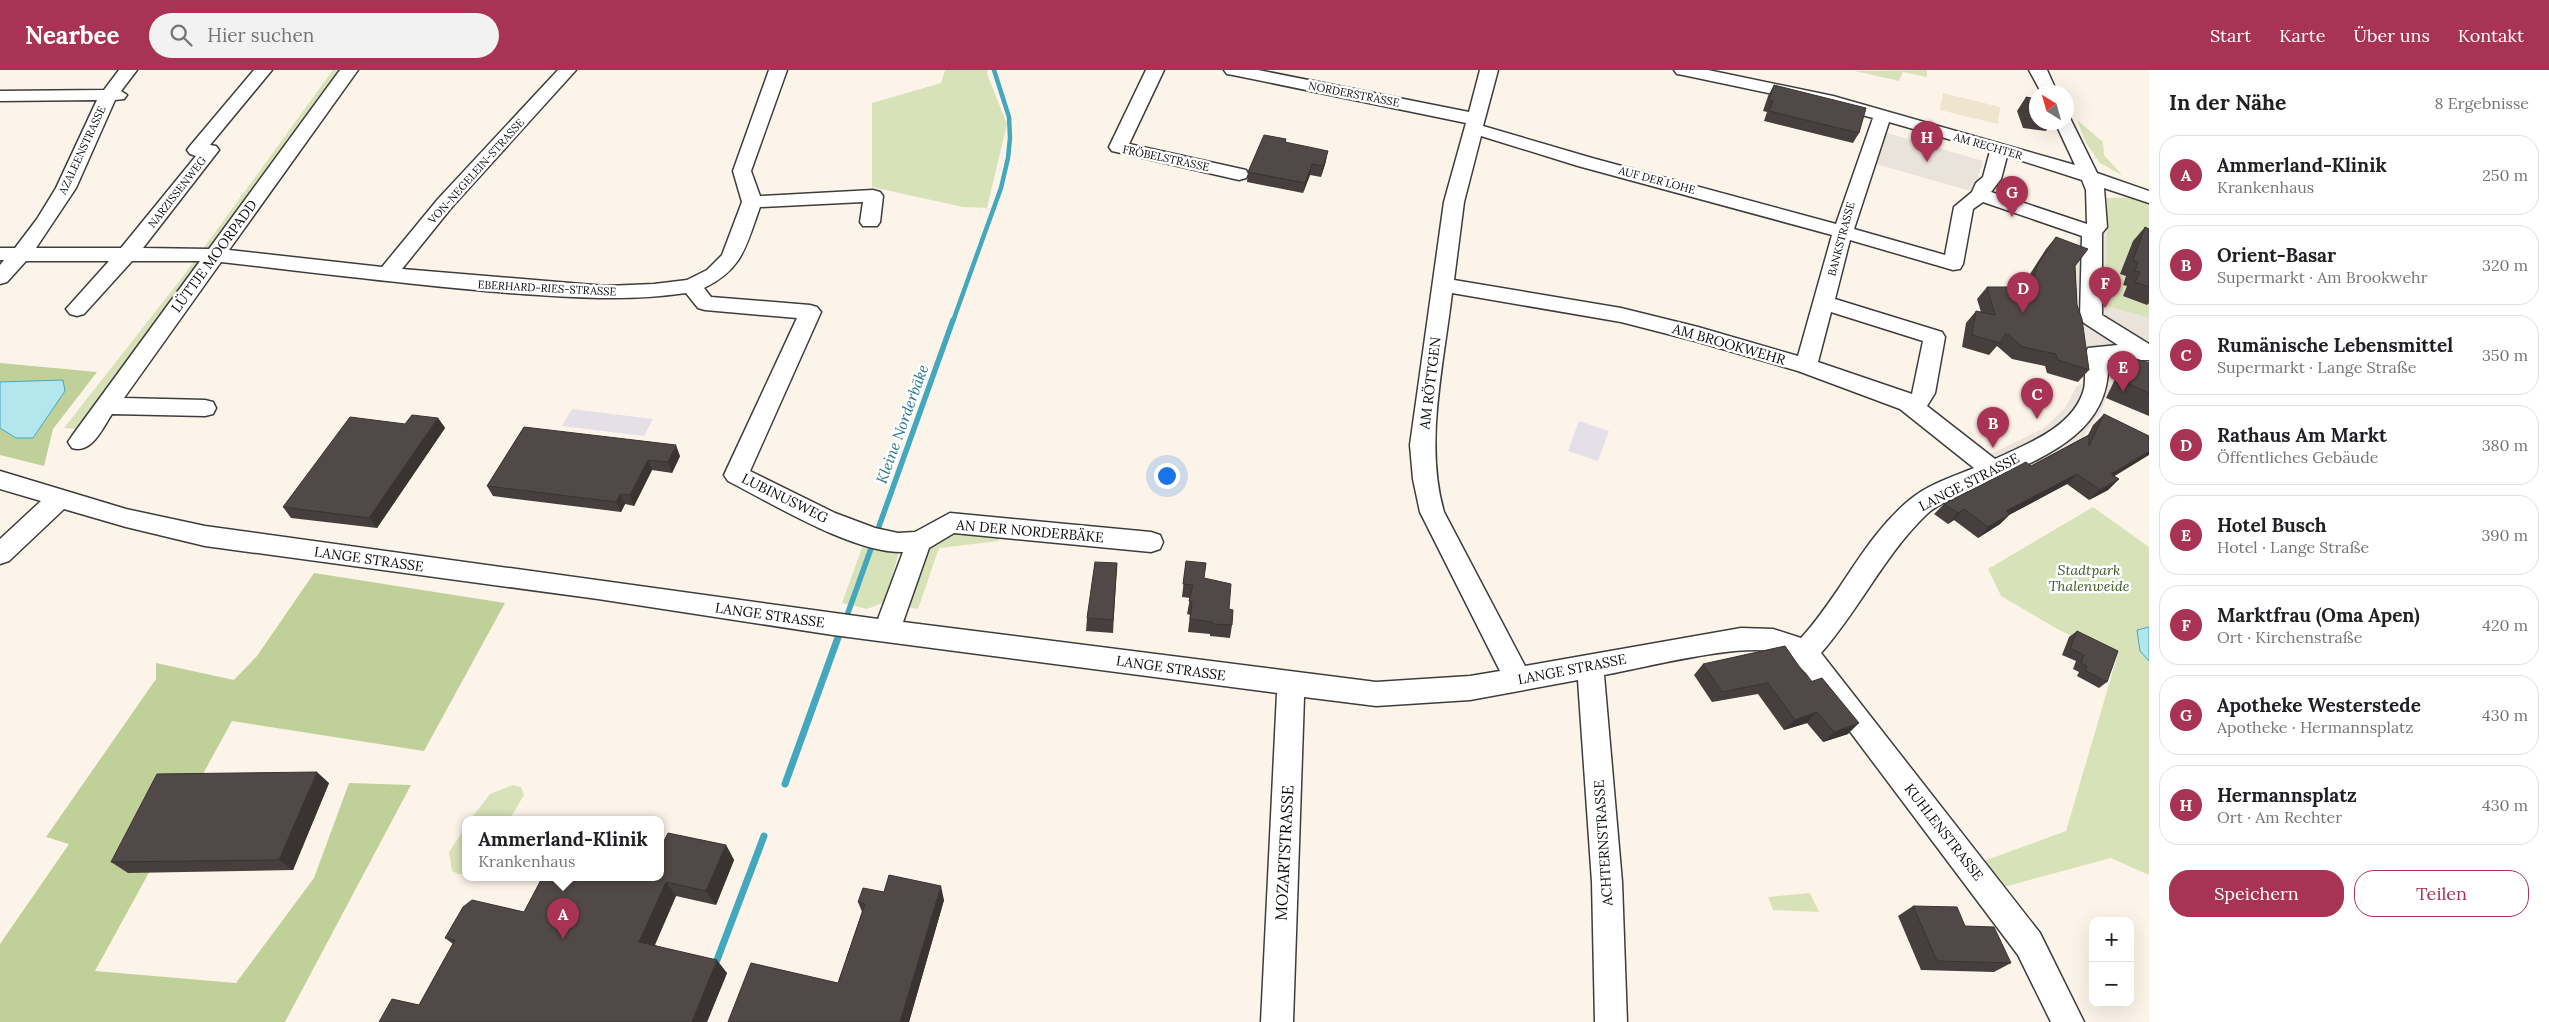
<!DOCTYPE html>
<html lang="de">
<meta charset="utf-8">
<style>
body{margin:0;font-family:Lora,serif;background:#f2f2f2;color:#202124}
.controls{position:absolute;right:15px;bottom:15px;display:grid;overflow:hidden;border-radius:10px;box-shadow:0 5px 20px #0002}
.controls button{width:45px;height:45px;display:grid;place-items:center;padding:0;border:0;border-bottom:1px solid #e0e0e0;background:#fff;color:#202124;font:25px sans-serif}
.compass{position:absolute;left:2029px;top:15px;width:45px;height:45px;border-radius:50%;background:#fff;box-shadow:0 5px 20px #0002;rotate:323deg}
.you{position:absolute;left:1166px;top:405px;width:18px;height:18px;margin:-12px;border:4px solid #fff;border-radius:50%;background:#1a73e8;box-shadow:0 0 0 8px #1a73e833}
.badge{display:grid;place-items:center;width:32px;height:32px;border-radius:50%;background:#a93354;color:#fff;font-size:16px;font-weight:700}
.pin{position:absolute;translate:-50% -41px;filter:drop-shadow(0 1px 2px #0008)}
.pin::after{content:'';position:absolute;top:26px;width:18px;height:15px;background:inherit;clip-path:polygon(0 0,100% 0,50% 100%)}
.popup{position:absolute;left:462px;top:746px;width:202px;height:65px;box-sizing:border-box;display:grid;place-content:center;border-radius:10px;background:#fff;filter:drop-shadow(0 1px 4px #0005);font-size:16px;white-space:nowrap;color:#757577}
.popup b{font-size:19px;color:#202124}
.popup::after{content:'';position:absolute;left:50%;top:100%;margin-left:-10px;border:10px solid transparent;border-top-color:#fff}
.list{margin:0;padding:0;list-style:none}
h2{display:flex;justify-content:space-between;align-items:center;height:65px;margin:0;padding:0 20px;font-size:21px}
h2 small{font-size:16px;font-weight:400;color:#757577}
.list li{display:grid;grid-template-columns:32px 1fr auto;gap:15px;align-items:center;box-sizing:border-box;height:80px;margin:0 10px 10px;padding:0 10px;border:1px solid #e0e0e0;border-radius:20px}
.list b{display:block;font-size:19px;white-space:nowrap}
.list p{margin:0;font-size:16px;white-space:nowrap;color:#757577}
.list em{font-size:16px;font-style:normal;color:#757577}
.actions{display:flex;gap:10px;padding:15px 20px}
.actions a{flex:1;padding:11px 0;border:1px solid #a93354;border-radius:20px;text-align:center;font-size:18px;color:#a93354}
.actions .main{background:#a93354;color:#fff}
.icon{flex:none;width:28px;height:28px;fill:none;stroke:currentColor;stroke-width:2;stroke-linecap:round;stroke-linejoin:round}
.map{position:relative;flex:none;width:2149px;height:952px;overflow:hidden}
header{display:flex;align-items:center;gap:30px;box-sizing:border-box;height:70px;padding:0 25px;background:#a93354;color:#fff}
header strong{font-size:24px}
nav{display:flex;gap:28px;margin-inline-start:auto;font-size:18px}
.search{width:350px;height:45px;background:#f2f2f2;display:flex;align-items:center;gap:12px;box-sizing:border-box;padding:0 18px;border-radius:28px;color:#757577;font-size:19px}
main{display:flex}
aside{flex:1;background:#fff}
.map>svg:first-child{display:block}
</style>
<header>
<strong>Nearbee</strong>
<div class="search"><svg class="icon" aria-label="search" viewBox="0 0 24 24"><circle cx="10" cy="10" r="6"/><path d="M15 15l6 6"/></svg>Hier suchen</div>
<nav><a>Start</a><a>Karte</a><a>Über uns</a><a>Kontakt</a></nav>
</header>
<main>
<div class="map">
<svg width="2149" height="952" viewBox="0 0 2149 952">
<rect width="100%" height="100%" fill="#fdf4e9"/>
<g fill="#e5dfe8">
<polygon points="572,339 653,349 644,366 562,356"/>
<polygon points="1579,351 1609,361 1598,391 1568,381"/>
</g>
<polygon fill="#efe4cd" points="1943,23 2000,37 1998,54 1940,40"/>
<g fill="#d8e2b8">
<polygon points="333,0 342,0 84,360 64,358 181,209"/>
<polygon points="945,0 988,0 987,4 1007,54 987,138 963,137 872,117 872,33 941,13"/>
<polygon points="1927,0 1927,7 1903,2 1899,11 1855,1"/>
<polygon points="2077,50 2103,72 2104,85 2122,105 2100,93 2086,73"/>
<polygon points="2107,128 2133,128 2149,133 2149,248 2105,236"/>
<polygon points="2093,437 2149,477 2149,805 2111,788 2000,818 1981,792 2066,761 2117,587 2059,560 2001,526 1988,499"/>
<polygon points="953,460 999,466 999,471 939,478 918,539 902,536 926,475"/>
<polygon points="863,475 899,482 885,532 867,539 842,533"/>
<polygon points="513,715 521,717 524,725 509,750 470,750 490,724"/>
<polygon points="465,758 465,804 458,804 452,801 449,782"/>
<polygon points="1810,823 1819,842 1773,840 1768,827"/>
</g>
<g fill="#bfd199">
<polygon points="0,293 97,302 53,359 44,396 0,385 0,358 16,368 33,368 65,321 39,311 0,312"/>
<polygon points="314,503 505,533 424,681 232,651 95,901 236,913 314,808 349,713 411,715 285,952 0,952 0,874 69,774 46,767 156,609 156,593 234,610 257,586"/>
</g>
<g fill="#eae3db">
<polygon points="1881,61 1983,91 1974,122 1872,93"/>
<polygon points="2107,163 2105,236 2149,248 2149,315 2106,328 2102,340 2082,369 2041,396 2016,402 1983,388 2044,358 2065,338 2076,317 2082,313 2082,301 2076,299 2074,190 2079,166"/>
</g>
<g fill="#b4e6ee" stroke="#43a8bd">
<polygon points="63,310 65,321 33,368 16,368 0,358 0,312"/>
<polygon points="2149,557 2149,591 2140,581 2137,560"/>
</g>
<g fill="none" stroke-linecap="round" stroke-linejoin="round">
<polyline stroke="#43a8bd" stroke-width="4.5" points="953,251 1001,118 1008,88 1010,68 1009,47 994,0"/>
<g stroke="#43a8bd" stroke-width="5.5">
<polyline points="845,551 953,250"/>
<polyline points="840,564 841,560"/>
</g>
<g stroke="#43a8bd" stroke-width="7">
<polyline points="785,714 840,562"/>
<polyline points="717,890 764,766"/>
</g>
<g stroke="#3d3d3d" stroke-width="3">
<g id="minor">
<path d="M119,0H137L121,21L127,25L124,29L115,30L76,118L36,178H121L196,86L190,84L187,80L190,76L254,0H272L210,75L216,76L219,80L143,178L209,179L340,0H358L229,180L382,197L438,129L558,0H576L452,137L402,199L606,216L654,214L687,210L707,200L722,185L742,132L733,101L769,0H787L751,101L760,126L873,120L880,122L883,126L880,152L877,156H863L860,152L863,132L760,137C746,176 743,199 704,218L711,227L810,235L817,237L821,242L750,401L835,443L875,458L898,463L915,462L950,443L1151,462L1160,465L1163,472L1160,479L1151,482L954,463L929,478L903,552L1376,612L1470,606L1500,601L1420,442L1413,409L1410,375L1444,132L1466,53L1233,5L1227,4L1224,0H1258L1469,42L1480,0H1498L1483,56L1592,88L1836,154L1873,48L1830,36L1683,5L1677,4L1674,0H1708L1833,26L2075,95L2055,52H2066V47L2070,48L2097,103L2149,121V133L2104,118L2107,157L2102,163V245L2149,274V290H2108C2113,374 2019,395 1960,425C1948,431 1936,435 1927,444C1884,485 1860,539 1821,583L2040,863L2084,952H2051L2018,885L1806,603C1798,595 1789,587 1779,583C1745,571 1643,598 1604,605L1622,812L1627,952H1595L1592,812L1578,610L1470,630L1376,636L1304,627L1293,952H1261L1277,623L833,565L598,529L205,476L126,457L64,439L9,491L0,494V469L41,431L0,419V401L126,439L205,456L878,549L903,482C853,483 773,434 728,411L724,405L797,248L705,240L698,238L686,223C624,232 570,227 508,223C412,215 316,203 221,192L124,328L205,330L213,332L216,338L213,344L205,346L112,344C102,359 92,384 72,378L68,372L72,366L200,191H132L84,244L77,246L70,244L66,239L109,191H26L7,212L0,214V195L4,190H0V178H15L37,149L56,118L97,30L0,31V21L104,20ZM1889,52L1990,81L1983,107L1976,113L1972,122L1954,137L1945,185L1854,159ZM1481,66L1578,96L1832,165L1798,286L1698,257L1621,238L1454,210L1464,132ZM2007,86L2082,110L2086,120L2087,154L1991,122L2001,109ZM1983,132L2082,166L2080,248L2084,253L2118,275L2088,278C2082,288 2087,306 2084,319C2074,357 2027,374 1995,389L1927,336L1935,323L1945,267L1942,262L1835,229L1850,170L1953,200L1960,199L1963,194L1973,139ZM1452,223L1621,252L1695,271L1798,301L1900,339L1974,398C1955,406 1929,414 1912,428C1865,465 1841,525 1801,568L1773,559L1741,558L1525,596L1444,442C1424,374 1444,293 1452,223ZM1831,242L1923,271L1912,324L1818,292Z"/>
<polygon points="1146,0 1164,0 1129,74 1246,100 1248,104 1246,108 1239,110 1112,81 1109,77"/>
<polygon points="2029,0 2047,0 2057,22 2041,22"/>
</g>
</g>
<use href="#minor" fill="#fff" fill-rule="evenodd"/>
</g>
<g fill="#463f3e">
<polygon points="1774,15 1859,63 1853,73 1764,51 1767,42 1763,41 1768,26"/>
<polygon points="2026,27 2036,29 2036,52 2052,52 2046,61 2023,58 2017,41"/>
<polygon points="1286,69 1286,73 1326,91 1321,107 1310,105 1303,123 1247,112 1248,102"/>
<polygon points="2145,157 2149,159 2149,233 2147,235 2123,226 2127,216 2123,215 2126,206 2120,204 2133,171"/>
<polygon points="2056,167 2075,196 2077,235 2089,300 2078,312 2047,303 2045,296 2012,289 1997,276 1989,285 1962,277 1966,253 1976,241 1981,242 1977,229 1987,217 2024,217 2028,207 2046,179"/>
<polygon points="2133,288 2149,293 2149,346 2106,328 2117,305"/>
<polygon points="2104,344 2114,406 2119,409 2108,420 2089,430 2067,414 2009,445 2000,454 1978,468 1954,450 1948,454 1934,444 1944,434 2031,396 2088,365 2093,355"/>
<polygon points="438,348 445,358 377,458 291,448 283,437 405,354"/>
<polygon points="524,357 680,386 672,403 652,400 634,436 625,434 621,442 493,426 487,416"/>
<polygon points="1186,491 1204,508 1229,539 1232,555 1230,568 1210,566 1210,564 1188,562 1190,545 1187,544 1190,528 1182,527"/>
<polygon points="1117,493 1113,563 1086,561 1087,548"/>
<polygon points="2077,561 2107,612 2099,618 2077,606 2079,602 2073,599 2076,591 2062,585 2069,567"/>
<polygon points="1703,594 1810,612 1848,664 1823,672 1807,653 1784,660 1758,624 1712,632 1694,605"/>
<polygon points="329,713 293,800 128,803 111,792"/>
<polygon points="726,775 734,790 716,835 676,826 655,875 727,903 707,952 379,952 419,935 453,874 445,868 524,842 660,808"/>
<polygon points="884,822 944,830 909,952 728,952 838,913 862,842 858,832"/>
<polygon points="1913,836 1965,856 2011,893 1994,902 1921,900 1898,846"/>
</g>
<g fill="#393332">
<polygon points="1328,81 1326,91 1321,107 1323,96"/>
<polygon points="1312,94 1310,105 1303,123 1305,113"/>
<polygon points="438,348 445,358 377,458 369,448"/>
<polygon points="676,375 680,386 672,403 668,392"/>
<polygon points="2149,381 2149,385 2100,415 2111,404"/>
<polygon points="648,390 652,400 634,436 630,425"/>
<polygon points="2077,404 2067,414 2009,445 2000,454 1978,468 1988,457 2006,441"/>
<polygon points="2119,409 2108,420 2089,430 2100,420"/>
<polygon points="620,424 625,434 621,442 616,432"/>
<polygon points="1964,439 1954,450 1948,454 1958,443"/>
<polygon points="1817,642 1807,653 1784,660 1795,650"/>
<polygon points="1859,653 1848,664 1823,672 1834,662"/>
<polygon points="317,702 329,713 293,800 279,790"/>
<polygon points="726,775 734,790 716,835 706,821"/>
<polygon points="666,812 676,826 650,885 639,872"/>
<polygon points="941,816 944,830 909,952 900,952"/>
<polygon points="717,890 727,903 707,952 692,952"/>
</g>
<g fill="#514948" stroke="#393332">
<polygon points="1774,15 1866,38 1859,63 1769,41 1773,31 1769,30"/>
<polygon points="2026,27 2036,29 2036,44 2033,44"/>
<polygon points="1264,65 1286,69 1285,72 1328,81 1323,96 1312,94 1305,113 1248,102"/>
<polygon points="2145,157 2149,159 2149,217 2135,212 2140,202 2135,201 2138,192 2133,190"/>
<polygon points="2056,167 2088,179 2075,196 2077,235 2082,249 2089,300 2058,290 2056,284 2023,277 2006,263 2000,273 1972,265 1976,241 1995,245 1987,217 2035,217 2033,209 2038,194"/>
<polygon points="2133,288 2149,293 2149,323 2122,311"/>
<polygon points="2104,344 2149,366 2149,381 2111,404 2119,409 2100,420 2077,404 2006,441 2010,444 1988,457 1964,439 1958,443 1944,434 2026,392 2031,396 2089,365 2089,376"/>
<polygon points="412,345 438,348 369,448 283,437 350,347 405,354"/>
<polygon points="524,357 676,375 668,392 648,390 630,425 620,424 616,432 487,416"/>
<polygon points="1186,491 1206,493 1204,508 1231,514 1229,539 1233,540 1232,555 1213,554 1212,552 1190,549 1192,532 1189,531 1193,515 1183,514"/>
<polygon points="1095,492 1117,493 1113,550 1087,548"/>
<polygon points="2077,561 2118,581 2107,612 2085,600 2087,596 2081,593 2084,585 2070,578"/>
<polygon points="1785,576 1810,612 1822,608 1859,653 1834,662 1817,642 1795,650 1768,613 1722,622 1703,594"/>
<polygon points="317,702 279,790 111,792 157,704"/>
<polygon points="668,763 726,775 706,821 666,812 639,872 717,890 692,952 379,952 392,929 419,935 455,870 445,868 463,837 472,830 524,842 542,808 660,808 660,779"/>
<polygon points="889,805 941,816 900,952 728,952 751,893 838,913 865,834 858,832 863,818 884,822"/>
<polygon points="1913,836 1957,837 1965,856 1994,857 2011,893 1937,891"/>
</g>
<g text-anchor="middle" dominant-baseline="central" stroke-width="5" stroke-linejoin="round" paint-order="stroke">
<g font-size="11" fill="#0a0a0a" stroke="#fff">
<text transform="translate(1354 24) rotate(11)">NORDERSTRASSE</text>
<text transform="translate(1988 76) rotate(16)">AM RECHTER</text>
<text transform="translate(82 80) rotate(-65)">AZALEENSTRASSE</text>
<text transform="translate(1166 88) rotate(12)">FRÖBELSTRASSE</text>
<text transform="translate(476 101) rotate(-48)">VON-NEGELEIN-STRASSE</text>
<text transform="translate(1657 110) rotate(15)">AUF DER LOHE</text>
<text transform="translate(177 122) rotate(-52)">NARZISSENWEG</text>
<text transform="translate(1841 169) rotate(-75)">BANKSTRASSE</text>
<text transform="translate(547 218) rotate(3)">EBERHARD-RIES-STRASSE</text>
</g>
<g font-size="14" fill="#0a0a0a" stroke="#fff">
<text transform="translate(214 186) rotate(-54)">LÜTTJE MOORPADD</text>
<text transform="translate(1729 274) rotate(16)">AM BROOKWEHR</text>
<text transform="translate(1430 313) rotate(-83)">AM RÖTTGEN</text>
<text transform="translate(1969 412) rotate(-27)">LANGE STRASSE</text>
<text transform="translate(785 428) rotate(26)">LUBINUSWEG</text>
<text transform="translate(1030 461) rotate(5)">AN DER NORDERBÄKE</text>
<text transform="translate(369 489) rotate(8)">LANGE STRASSE</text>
<text transform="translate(770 545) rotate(8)">LANGE STRASSE</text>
<text transform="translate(1171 598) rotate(8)">LANGE STRASSE</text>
<text transform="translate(1572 599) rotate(-11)">LANGE STRASSE</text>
<text transform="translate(1944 762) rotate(52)">KUHLENSTRASSE</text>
<text transform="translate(1603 773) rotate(-94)">ACHTERNSTRASSE</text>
</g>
<g font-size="14" font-style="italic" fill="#3b5923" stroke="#fff">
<text x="2089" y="500">Stadtpark<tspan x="2089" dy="16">Thalenweide</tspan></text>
</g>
<g font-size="15" font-style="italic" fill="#23768c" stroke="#fff">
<text transform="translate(902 354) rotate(-70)">Kleine Norderbäke</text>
</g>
<g font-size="16" fill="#0a0a0a" stroke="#fff">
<text transform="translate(1284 783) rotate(-87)">MOZARTSTRASSE</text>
</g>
</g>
</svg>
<div class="controls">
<button>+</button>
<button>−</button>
</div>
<svg class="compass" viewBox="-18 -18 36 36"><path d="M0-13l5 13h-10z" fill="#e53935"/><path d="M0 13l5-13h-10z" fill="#757577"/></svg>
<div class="you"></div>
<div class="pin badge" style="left:563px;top:869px">A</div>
<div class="popup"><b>Ammerland-Klinik</b>Krankenhaus</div>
<div class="pin badge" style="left:1993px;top:378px">B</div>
<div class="pin badge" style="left:2037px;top:349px">C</div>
<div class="pin badge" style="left:2023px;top:243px">D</div>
<div class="pin badge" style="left:2123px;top:322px">E</div>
<div class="pin badge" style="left:2105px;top:238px">F</div>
<div class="pin badge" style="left:2012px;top:147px">G</div>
<div class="pin badge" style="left:1927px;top:92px">H</div>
</div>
<aside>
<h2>In der Nähe<small>8 Ergebnisse</small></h2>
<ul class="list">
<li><span class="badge">A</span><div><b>Ammerland-Klinik</b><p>Krankenhaus</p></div><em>250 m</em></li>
<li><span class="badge">B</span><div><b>Orient-Basar</b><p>Supermarkt · Am Brookwehr</p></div><em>320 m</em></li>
<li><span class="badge">C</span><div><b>Rumänische Lebensmittel</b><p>Supermarkt · Lange Straße</p></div><em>350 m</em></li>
<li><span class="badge">D</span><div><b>Rathaus Am Markt</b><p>Öffentliches Gebäude</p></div><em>380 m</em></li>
<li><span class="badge">E</span><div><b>Hotel Busch</b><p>Hotel · Lange Straße</p></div><em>390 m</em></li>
<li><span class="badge">F</span><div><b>Marktfrau (Oma Apen)</b><p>Ort · Kirchenstraße</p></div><em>420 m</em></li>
<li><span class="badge">G</span><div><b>Apotheke Westerstede</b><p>Apotheke · Hermannsplatz</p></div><em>430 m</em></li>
<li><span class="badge">H</span><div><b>Hermannsplatz</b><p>Ort · Am Rechter</p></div><em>430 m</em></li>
</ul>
<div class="actions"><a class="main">Speichern</a><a>Teilen</a></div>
</aside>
</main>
